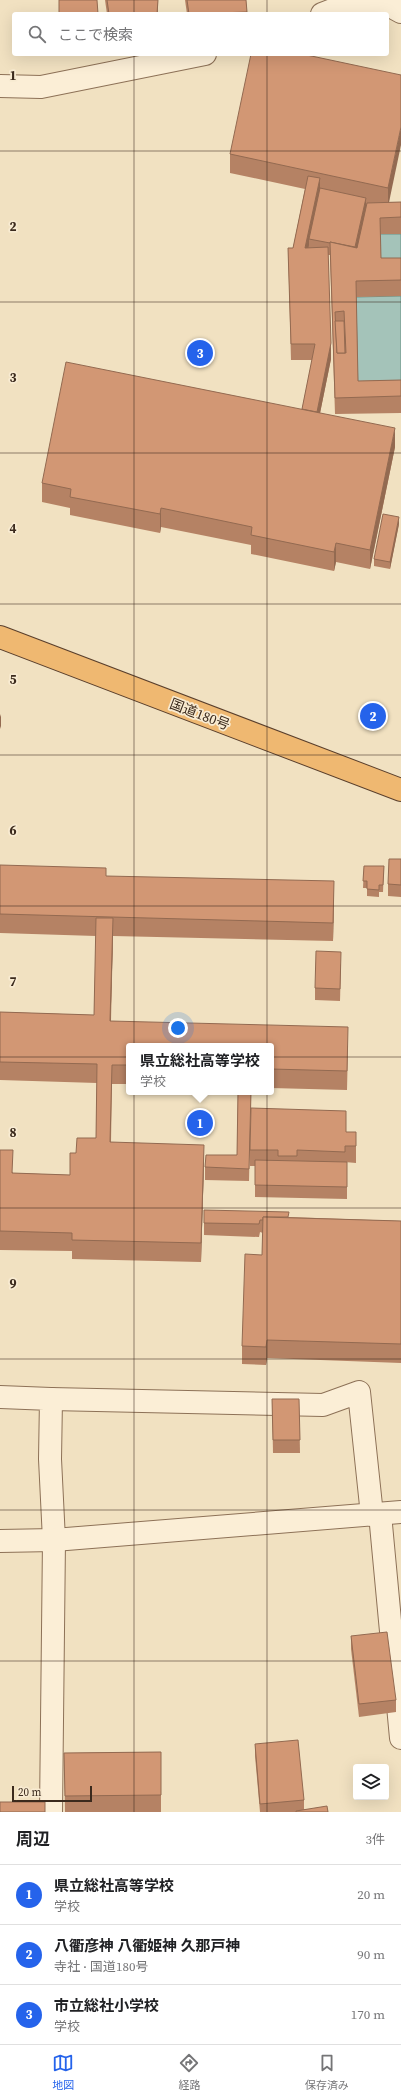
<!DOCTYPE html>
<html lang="ja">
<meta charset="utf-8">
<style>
body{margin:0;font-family:"Source Serif 4","Noto Sans JP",serif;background:#f6f6f6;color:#202124}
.controls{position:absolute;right:12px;bottom:12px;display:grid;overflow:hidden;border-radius:4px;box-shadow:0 4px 16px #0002}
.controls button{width:36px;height:36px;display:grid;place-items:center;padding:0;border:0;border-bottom:1px solid #e0e0e0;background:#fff;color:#202124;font:20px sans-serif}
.scale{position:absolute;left:12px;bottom:10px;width:80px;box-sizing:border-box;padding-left:4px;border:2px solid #3b2a1d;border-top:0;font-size:11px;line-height:14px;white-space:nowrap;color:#3b2a1d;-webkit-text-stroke:3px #f8ebd2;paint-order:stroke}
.you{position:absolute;left:178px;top:1028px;width:14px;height:14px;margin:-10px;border:3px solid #fff;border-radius:50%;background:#1a73e8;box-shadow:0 0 0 6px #1a73e833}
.badge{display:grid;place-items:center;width:26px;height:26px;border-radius:50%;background:#2563eb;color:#fff;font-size:13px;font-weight:700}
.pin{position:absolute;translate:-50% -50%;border:2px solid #fff;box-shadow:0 1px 4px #0006}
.popup{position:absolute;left:126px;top:1043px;width:148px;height:52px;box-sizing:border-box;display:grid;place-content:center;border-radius:4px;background:#fff;filter:drop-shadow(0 1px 3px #0005);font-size:13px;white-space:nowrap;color:#757577}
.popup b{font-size:15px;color:#202124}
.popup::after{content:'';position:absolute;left:50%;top:100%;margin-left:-8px;border:8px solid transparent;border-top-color:#fff}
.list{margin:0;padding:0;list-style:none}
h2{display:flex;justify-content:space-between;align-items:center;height:52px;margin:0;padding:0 16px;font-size:17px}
h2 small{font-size:13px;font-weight:400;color:#757577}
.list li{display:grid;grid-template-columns:26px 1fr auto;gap:12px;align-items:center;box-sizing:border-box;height:60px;padding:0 16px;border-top:1px solid #e0e0e0}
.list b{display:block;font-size:15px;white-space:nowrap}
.list p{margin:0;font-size:13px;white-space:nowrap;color:#757577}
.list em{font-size:13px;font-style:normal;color:#757577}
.icon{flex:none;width:22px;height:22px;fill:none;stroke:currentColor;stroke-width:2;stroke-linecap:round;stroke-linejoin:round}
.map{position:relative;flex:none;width:401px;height:1812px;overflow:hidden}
.search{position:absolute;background:#fff;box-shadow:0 4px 16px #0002;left:12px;right:12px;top:12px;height:44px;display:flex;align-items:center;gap:10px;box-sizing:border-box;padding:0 14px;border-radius:4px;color:#757577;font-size:15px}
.sheet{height:232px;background:#fff}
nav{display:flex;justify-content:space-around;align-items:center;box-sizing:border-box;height:56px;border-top:1px solid #e0e0e0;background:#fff;font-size:11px;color:#757577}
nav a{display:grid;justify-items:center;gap:2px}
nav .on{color:#2563eb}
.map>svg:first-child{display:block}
</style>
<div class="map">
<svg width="401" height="1812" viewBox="0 0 401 1812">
<rect width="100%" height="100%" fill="#f1e1c1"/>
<g fill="#a4c3b9" stroke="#6a9286">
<polygon points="380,234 401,234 401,274 381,275"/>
<polygon points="401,296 401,397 358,397 356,297"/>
</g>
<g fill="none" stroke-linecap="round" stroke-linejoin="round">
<g stroke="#8d7157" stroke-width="24">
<g id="minor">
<polyline points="322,14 350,3 381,1 401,12"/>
<polyline points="0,86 41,87 205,54"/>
<polyline points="0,1397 51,1399 50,1459 54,1540 51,1812"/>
<polyline points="51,1399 323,1405 359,1392 372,1515"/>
<polyline points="380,1514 401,1738"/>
<polyline points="0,1541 54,1540 401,1512"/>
</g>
</g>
<g stroke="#5a3f2c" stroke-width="24">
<polyline id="trunk" points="0,637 401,790"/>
</g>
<use href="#minor" stroke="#fbeed6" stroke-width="22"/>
<use href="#trunk" stroke="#efb871" stroke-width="22"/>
</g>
<g fill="#b58264">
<polygon points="105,0 158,0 158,14 107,14"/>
<polygon points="185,0 246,0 247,14 187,14"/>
<polygon points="60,54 94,54 60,56"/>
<polygon points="401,75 389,202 401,202 401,234 380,234 381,258 401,258 401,296 356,297 358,381 401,380 401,413 335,414 330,255 328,255 331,359 320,413 395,447 370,569 336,562 334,571 251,554 251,545 161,527 160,533 70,515 70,508 42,502 42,483 302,409 312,360 291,360 288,248 293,248 305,189 230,173 230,154"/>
<polygon points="399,524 390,569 374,566 374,559"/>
<polygon points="401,859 401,897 388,896 388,884"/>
<polygon points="0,865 334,900 333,941 113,936 111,1021 348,1046 347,1090 271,1088 271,1046 129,1046 129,1084 112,1084 111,1142 204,1163 201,1262 72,1259 72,1251 0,1250 0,1150 13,1173 70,1175 76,1153 96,1138 97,1083 0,1080 0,1012 94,1015 96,936 0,933"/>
<polygon points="364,866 384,866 383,892 379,892 379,897 367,896 367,888 363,888"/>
<polygon points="341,964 340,1001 315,1000 315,988"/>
<polygon points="238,1092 251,1092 249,1181 205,1180 205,1167 237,1155"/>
<polygon points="346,1132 356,1132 356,1163 345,1162 347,1162 347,1199 255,1197 255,1166 250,1166 250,1150"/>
<polygon points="204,1210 289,1217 401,1221 401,1363 267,1358 266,1365 242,1364 242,1346 262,1255 263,1233 260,1232 259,1237 204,1235"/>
<polygon points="272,1399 299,1399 300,1453 273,1453"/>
<polygon points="351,1636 396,1700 396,1712 359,1717 351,1649"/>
<polygon points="255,1744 304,1800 304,1809 328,1812 260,1812 255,1756"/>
<polygon points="161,1752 161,1812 65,1812 64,1753"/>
</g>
<g fill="#936a51">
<polygon points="401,127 401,145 388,207 388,188"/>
<polygon points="320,178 320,194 309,239 309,245 305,264 305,248"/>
<polygon points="366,198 366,210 355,261 355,248"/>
<polygon points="331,343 331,359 317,428 317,412"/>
<polygon points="395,428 395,447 370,569 370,550"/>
<polygon points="161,508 161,527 160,533 160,514"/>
<polygon points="399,517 399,524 390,569 390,562"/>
<polygon points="336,543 336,562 334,571 334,552"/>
<polygon points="1,714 1,726 0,729 0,717"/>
<polygon points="334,881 334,900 333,941 333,923"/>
<polygon points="113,918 113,937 110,1040 110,1021"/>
<polygon points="204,1145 204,1163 201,1262 201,1243"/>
<polygon points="267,1340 267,1358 266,1365 266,1347"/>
</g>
<g fill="#d29774" stroke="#936a51" fill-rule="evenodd">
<polygon points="59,0 97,0 98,14 59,14"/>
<polygon points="107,0 158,0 157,14 109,14"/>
<polygon points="187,0 246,0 247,12 189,14"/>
<polygon points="251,54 302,54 401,75 401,127 388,188 230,154"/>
<polygon points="308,176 320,178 305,248 328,247 331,343 317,412 302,409 315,344 291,344 288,248 293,248"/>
<polygon points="320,188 366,198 355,247 330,242 330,243 309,239"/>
<path d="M401,202V217L380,218L381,258H401V280L356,281L358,381L401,380V396L335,398L330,242L357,248L367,203ZM344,311L346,353H337L335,312Z"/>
<polygon points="335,321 344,321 345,353 337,353"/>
<polygon points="66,362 395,428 370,550 336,543 334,552 251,535 252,527 161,508 160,514 70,497 71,489 42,483"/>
<polygon points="383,514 399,517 390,562 374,559"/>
<polygon points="389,859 401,859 401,885 388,884"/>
<polygon points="0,865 106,868 106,876 334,881 333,923 0,914"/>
<polygon points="364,866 384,866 383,885 379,885 379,890 367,889 367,881 363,881"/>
<polygon points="96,918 113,918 110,1021 348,1027 347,1071 271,1069 271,1046 129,1046 129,1065 112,1065 110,1142 204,1145 201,1243 72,1240 72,1233 0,1231 0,1150 13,1150 12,1173 70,1175 70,1153 76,1153 77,1138 96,1138 97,1064 0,1062 0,1012 94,1015"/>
<polygon points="316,951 341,952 340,989 315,988"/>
<polygon points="238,1092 251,1092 249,1169 205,1167 206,1155 237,1155"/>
<polygon points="251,1108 346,1111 346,1132 356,1132 356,1146 345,1146 345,1152 297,1150 297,1156 278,1156 278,1150 250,1150"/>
<polygon points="255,1160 347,1162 347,1187 255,1185"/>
<polygon points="204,1210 289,1212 288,1217 263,1217 263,1220 260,1220 259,1224 204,1223"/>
<polygon points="263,1217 401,1221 401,1344 267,1340 266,1347 242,1346 245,1254 262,1255"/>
<polygon points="272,1399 299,1399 300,1440 273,1440"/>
<polygon points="387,1632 396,1700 359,1704 351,1636"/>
<polygon points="298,1740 304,1800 260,1804 255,1744"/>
<polygon points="161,1752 161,1795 65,1796 64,1753"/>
<rect x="0" y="1802" width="45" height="10"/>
<polygon points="327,1806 328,1812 296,1812 296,1811"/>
</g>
<path fill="none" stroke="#3b2a1d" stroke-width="1" stroke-opacity="0.55" d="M134,0V14M267,0V14M134,54V1812M267,54V1812M0,151H401M0,302H401M0,453H401M0,604H401M0,755H401M0,906H401M0,1057H401M0,1208H401M0,1359H401M0,1510H401M0,1661H401"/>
<g text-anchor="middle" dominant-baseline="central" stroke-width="3.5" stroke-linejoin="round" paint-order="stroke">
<g font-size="14" fill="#3b2a1d" stroke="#f8ebd2">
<text transform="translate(200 714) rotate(21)">国道180号</text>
</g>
</g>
<g font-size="13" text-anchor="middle" font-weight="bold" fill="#3b2a1d" stroke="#f8ebd2" stroke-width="3.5" stroke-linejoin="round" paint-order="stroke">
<text x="13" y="80">1</text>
<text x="13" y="231">2</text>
<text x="13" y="382">3</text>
<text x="13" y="533">4</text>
<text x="13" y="684">5</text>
<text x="13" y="835">6</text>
<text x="13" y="986">7</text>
<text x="13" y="1137">8</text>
<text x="13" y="1288">9</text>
</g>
</svg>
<div class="controls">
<button><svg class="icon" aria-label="layers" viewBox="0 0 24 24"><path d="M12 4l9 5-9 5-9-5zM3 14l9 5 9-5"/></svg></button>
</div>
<div class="scale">20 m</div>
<div class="you"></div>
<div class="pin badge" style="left:200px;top:1123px">1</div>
<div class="popup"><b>県立総社高等学校</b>学校</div>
<div class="pin badge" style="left:373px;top:716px">2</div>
<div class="pin badge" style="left:200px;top:353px">3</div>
<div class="search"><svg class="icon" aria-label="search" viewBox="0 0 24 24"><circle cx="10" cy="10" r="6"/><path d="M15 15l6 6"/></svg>ここで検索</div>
</div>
<section class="sheet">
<h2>周辺<small>3件</small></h2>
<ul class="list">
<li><span class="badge">1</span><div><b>県立総社高等学校</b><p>学校</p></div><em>20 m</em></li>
<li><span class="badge">2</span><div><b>八衢彦神 八衢姫神 久那戸神</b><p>寺社 · 国道180号</p></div><em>90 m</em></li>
<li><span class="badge">3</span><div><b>市立総社小学校</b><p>学校</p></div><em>170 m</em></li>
</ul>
</section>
<nav>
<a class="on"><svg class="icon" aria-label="map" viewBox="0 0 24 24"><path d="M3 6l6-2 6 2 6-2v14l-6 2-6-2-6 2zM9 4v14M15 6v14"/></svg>地図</a>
<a><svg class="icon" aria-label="directions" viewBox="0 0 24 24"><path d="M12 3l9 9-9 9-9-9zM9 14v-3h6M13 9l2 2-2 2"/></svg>経路</a>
<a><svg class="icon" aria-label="saved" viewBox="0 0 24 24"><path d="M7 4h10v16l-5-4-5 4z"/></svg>保存済み</a>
</nav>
